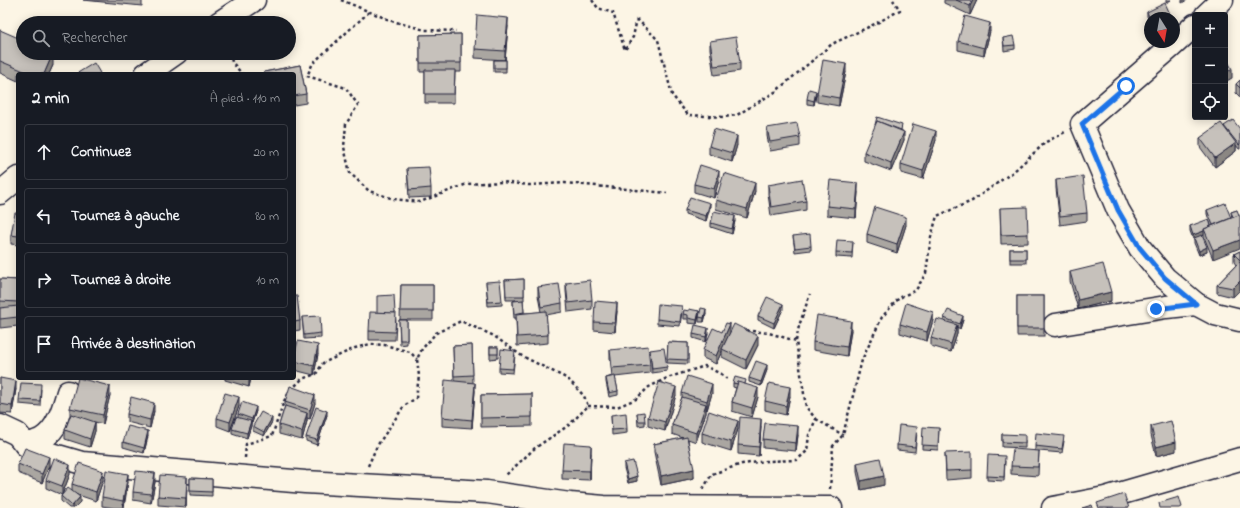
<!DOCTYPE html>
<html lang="fr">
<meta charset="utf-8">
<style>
body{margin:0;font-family:"Indie Flower",sans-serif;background:#242831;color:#f1f3f6}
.controls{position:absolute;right:12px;top:12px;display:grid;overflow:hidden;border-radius:4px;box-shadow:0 2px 10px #0003}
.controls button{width:36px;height:36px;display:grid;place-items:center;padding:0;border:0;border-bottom:1px solid #363941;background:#171b24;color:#f1f3f6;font:20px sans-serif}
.compass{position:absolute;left:1144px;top:12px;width:36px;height:36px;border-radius:50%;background:#171b24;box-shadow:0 2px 10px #0003;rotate:169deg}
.stop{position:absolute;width:12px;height:12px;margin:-9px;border:3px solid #1a73e8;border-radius:50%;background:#fff}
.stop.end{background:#1a73e8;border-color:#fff;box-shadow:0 1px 4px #0008}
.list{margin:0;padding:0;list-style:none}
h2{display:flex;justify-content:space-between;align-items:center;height:52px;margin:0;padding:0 16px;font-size:17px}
h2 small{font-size:13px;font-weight:400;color:#9ea1a6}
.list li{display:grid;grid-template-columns:26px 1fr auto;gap:12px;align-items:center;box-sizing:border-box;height:56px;margin:0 8px 8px;padding:0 8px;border:1px solid #363941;border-radius:4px}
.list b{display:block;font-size:15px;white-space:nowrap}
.list em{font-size:13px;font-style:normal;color:#9ea1a6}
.icon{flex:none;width:22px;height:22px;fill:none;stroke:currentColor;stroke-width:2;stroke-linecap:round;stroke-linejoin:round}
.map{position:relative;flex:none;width:1240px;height:508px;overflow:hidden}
.search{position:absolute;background:#171b24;box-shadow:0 2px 10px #0003;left:16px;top:16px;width:280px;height:44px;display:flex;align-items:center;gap:10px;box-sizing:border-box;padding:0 14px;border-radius:22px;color:#9ea1a6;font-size:15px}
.panel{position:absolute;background:#171b24;box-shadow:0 2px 10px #0003;left:16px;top:72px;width:280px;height:308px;border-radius:4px}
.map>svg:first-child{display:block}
</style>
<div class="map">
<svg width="1240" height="508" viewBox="0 0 1240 508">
<rect width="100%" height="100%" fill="#fcf5e5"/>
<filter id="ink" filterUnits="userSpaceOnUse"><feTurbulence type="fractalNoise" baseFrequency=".025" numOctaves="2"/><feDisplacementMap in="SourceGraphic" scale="8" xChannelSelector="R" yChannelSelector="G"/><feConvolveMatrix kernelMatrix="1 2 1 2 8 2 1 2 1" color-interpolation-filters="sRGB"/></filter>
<g filter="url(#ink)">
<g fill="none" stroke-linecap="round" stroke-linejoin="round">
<g stroke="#22223b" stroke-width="25">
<g id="minor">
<polyline points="1206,15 1222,0"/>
<polyline points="219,23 254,0"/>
<polyline points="1195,25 1172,46 1082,124 1118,210 1140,248 1165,278 1196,304 1215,314 1240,320"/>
<polyline points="146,74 176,53"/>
<polyline points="0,193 18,178"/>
<polyline points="1055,325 1166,307 1196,304"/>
<polyline points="0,426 17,434 26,445 37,450 82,463 305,482 487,492 570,504 604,507 831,508"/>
<path d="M26,445C31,443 37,442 42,439C58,429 63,409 68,392"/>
<polyline points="1053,508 1105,498 1240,459"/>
</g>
</g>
<g stroke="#22223b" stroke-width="2.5" stroke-dasharray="3 3" stroke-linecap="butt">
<polyline points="341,0 392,21 425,30 456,31"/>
<polyline points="592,0 598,8 613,13 625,50 633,37 637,19"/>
<polyline points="369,12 313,63 307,76 346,88 358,105 346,124 344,147 350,173 369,191 394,199 420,202 467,184 502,182 529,185 565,183 667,193"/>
<polyline points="637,19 658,40 672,95 688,115 724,117 737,115 775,92 832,44 877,23 900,10 893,0"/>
<polyline points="230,53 232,62 242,74"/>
<polyline points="796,341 799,326 810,294"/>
<polyline points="291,390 302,379 316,374 323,363 355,348 370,344 385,345 410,352 417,359"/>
<polyline points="588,406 617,407 636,399 649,387 667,378 705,366 723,375 727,379"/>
<polyline points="816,419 843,435"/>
<polyline points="245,458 246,444 272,436 284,401 288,394"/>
<polyline points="368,466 377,446 404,406 416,398 419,376 417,359 422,349 436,333 461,321 494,336 522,356 568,379 584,396 588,406 569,425 535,448 506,475"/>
<polyline points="703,489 712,474 742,464 767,461 797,460 807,451 809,435 816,419 806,407 796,341 769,333 744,330"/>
<polyline points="830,489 833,446 843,435 862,360 882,317 899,298 916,290 926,273 931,237 937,216 972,201 1013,172 1046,142 1065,132"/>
</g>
<use href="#minor" stroke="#fcf5e5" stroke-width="22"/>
</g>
<g fill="#aaa6a1" stroke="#22223b">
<polygon points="83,0 142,0 142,6"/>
<polygon points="944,0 977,0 970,15 944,3"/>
<polygon points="1147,12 1171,18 1150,18 1150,24 1147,16"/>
<polygon points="508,26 505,60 506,60 506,72 494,72 494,60 505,60 475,58 475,49"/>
<polygon points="0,30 53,65 49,74 18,74 18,81 0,73"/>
<polygon points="990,31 984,56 958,50 958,41"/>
<polygon points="461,34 461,72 455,72 454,103 425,103 425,72 420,72 420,35"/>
<polygon points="1003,38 1015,45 1015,49 1004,51"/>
<polygon points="710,41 740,63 740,71 714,75 710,49"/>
<polygon points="300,65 306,94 306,103 294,105 294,74 264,74 264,72"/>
<polygon points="846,72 839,106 817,102 817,94"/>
<polygon points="1240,80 1240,97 1236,93 1236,84"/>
<polygon points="816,95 814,105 807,104 807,99"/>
<polygon points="1224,126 1240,129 1240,149 1239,149 1236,145 1236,151 1215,167 1200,147 1200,138 1224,127"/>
<polygon points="767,128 800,137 800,146 770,151 767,136"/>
<polygon points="902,130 902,131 904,140 891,171 864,161 864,152"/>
<polygon points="936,140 923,179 901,173 901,164"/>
<polygon points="737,145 732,162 709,154 709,146"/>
<polygon points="407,168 431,188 431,197 409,198"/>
<polygon points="719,180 714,198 694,192 694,184"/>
<polygon points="1056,180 1087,213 1087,221 1060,225 1056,188"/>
<polygon points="768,185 806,201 806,210 771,216 768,194"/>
<polygon points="755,191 747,218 716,209 716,200"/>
<polygon points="858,192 856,218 827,215 827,206"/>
<polygon points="710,207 706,221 685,214 685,210"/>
<polygon points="1000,208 1028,234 1028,243 1001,244"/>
<polygon points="1207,210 1231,218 1232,218 1231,212 1237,210 1213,259 1204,237 1204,235 1202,236 1207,252 1199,255 1194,243 1194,239 1193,239 1190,231 1190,226 1211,226 1207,214"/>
<polygon points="18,213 18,245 11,244 11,235"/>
<polygon points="735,221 732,234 711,227 711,223"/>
<polygon points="906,225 897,253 867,243 867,234"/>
<polygon points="793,236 811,246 811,250 795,252"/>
<polygon points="853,241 852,258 836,257 836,252"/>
<rect x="1010" y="249" width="16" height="14"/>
<polygon points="1240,251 1240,290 1233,297 1217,293 1217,285 1236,265 1234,262 1234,254"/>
<polygon points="1070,272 1111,301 1078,309 1070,281"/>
<polygon points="0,279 18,280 18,326 0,328"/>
<polygon points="524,279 524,300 523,300 524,313 541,312 538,296 538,287 562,303 562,312 546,315 548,335 548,343 517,346 516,318 514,318 513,305 513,301 516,300 506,300 505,280"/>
<polygon points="486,282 502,301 502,305 488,306"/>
<polygon points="566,283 592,300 592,309 568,312 566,291"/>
<polygon points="401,285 433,285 433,320 400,320"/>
<polygon points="294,296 300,321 300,330 294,331"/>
<rect x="1017" y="296" width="27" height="40"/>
<polygon points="783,309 774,328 758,320 758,316"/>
<polygon points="617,311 615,332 594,330 594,322"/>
<polygon points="682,311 680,326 657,324 657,319"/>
<polygon points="689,311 699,311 697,324 688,323 688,319 683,319 683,314"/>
<polygon points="395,313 396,322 395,340 369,340 369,331"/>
<polygon points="706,314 704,322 699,322 699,317"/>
<polygon points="302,317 321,333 321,338 304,339"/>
<polygon points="944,318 963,320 960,329 957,327 957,334 951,352 931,346 931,338 944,321"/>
<polygon points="399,320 407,320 407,344 400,345"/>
<polygon points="933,320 927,341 900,333 900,324"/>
<polygon points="851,330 847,356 813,350 813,342"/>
<polygon points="730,331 758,345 746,369 722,357 722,351 716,364 703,358 703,350 722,332"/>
<polygon points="708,333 706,342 693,338 693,334"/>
<polygon points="668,342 688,343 688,364 667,363"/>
<polygon points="472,345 473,383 475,391 472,428 442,426 442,417 454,381 453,346"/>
<polygon points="490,347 498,347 498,358 490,359"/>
<polygon points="610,350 650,365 650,373 615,377 618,391 618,395 609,397 606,382 606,378 612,376 610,358"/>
<polygon points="650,350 667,367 667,371 652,373"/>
<polygon points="318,354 314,375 294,370 294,357"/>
<polygon points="515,355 513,373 499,372 499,368"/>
<polygon points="767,370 761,386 749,382 749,378"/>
<polygon points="0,378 16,389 12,414 0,413"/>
<polygon points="225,378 251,378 249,387 225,380"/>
<polygon points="733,383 746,385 758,397 752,417 732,411 732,402 736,388 733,387"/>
<polygon points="41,389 40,406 19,404 19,400"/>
<polygon points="682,393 712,393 707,410 706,409 706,413 696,442 688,439 694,478 661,485 654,452 654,444 683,438 672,434 672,425 682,397"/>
<polygon points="532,394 532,426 481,427 481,395"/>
<polygon points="110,395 103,424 95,422 95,431 90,447 65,439 65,430 70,415 70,408"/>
<polygon points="676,395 665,431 648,426 648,417"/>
<polygon points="790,396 786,415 765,410 765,401"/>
<polygon points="285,402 315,403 310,419 307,418 307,421 302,440 279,434 279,425 285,406"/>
<polygon points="239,406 230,431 217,426 217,418"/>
<polygon points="154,411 150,428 127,422 127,414"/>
<polygon points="256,411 252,423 251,423 251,426 247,438 232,433 232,429 238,417 238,414"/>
<polygon points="637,413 645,421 645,425 638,426"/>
<polygon points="327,415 317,445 306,441 306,437"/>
<polygon points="611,415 627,429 627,433 612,435"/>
<polygon points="272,422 264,436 253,431 253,426"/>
<polygon points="1151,426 1176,451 1156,456 1151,435"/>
<polygon points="761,427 759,456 738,454 738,445"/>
<polygon points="939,428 938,450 922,449 922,445"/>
<polygon points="738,429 731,451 702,442 702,433"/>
<polygon points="917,432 915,452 897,450 897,445"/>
<polygon points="1002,434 1025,440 1025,448 1002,447"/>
<polygon points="798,435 796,451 763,448 763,439"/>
<polygon points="148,436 144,453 123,447 123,442"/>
<polygon points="1064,441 1062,453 1039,451 1038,476 1011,474 1011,466 1035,450 1035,446"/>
<polygon points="591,453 590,480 562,479 562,470"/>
<polygon points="945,453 972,470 972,478 946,480"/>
<polygon points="1005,461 1004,481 987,480 987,476"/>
<polygon points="624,463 637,481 628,483 624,468"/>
<polygon points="857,463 884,485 861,490 857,472"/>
<polygon points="18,464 49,466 42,483 18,473"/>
<polygon points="70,474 62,495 46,488 46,480"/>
<polygon points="190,478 212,479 212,496 190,495"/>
<polygon points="103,480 96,501 75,494 80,502 74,508 69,508 61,501 61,496 72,491 72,484"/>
<polygon points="128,482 124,508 114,508 102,506 102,497"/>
<polygon points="155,482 151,503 133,500 133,492"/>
<polygon points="187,485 186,507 158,505 158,496"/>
</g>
<g fill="#8b8783" stroke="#22223b">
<polygon points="973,0 977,0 970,15 970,6"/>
<polygon points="1166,0 1171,0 1166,3"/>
<polygon points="1182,0 1187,0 1182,3"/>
<polygon points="508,18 508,26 505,60 505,51"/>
<polygon points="990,23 990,31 984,56 984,48"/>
<polygon points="53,53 53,65 49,74 44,74"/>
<polygon points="846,64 846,72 839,106 839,98"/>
<polygon points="1232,69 1232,78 1225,82 1225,73"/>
<polygon points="816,91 816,95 814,105 814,101"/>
<polygon points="936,131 936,140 923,179 923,171"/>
<polygon points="904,132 904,140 891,171 891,163"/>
<polygon points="737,136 737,145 732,162 732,153"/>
<polygon points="1236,143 1236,151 1215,167 1215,158"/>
<polygon points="719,171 719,180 714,198 714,189"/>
<polygon points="755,183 755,191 747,218 747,209"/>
<polygon points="858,183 858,192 856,218 856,209"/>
<polygon points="710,203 710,207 706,221 706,216"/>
<polygon points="735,216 735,221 732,234 732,229"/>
<polygon points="906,217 906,225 897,253 897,244"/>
<polygon points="1204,231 1204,235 1193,239 1193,235"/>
<polygon points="1240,240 1240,248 1213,259 1213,250"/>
<polygon points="1207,247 1207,252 1199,255 1199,251"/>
<polygon points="1240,281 1240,290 1233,297 1233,288"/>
<polygon points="1111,292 1111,301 1078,309 1078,300"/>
<polygon points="617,303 617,311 615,332 615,323"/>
<polygon points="783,304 783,309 774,328 774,323"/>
<polygon points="706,309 706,314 704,322 704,318"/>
<polygon points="699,311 699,316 697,324 697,320"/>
<polygon points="933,312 933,320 927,341 927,332"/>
<polygon points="963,316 963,320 960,329 960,324"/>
<polygon points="851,321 851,330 847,356 847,347"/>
<polygon points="730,324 730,333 722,349 722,351 716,364 716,356"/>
<polygon points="957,325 957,334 951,352 951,344"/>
<polygon points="708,328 708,333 706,342 706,337"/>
<polygon points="758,336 758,345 746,369 746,360"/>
<polygon points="318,345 318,354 314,375 314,366"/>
<polygon points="767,365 767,370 761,386 761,382"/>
<polygon points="249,378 251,378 249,387"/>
<polygon points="16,381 16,389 12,414 12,406"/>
<polygon points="475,383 475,391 472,428 472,420"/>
<polygon points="712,384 712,393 707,410 707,401"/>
<polygon points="110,386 110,395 103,424 103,415"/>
<polygon points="676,387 676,395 665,431 665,422"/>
<polygon points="790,387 790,396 786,415 786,406"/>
<polygon points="758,388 758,397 752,417 752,408"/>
<polygon points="315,395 315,403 310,419 310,410"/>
<polygon points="239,397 239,406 230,431 230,422"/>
<polygon points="154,403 154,411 150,428 150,420"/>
<polygon points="706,404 706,413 696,442 696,433"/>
<polygon points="256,407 256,411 252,423 252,419"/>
<polygon points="327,411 327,415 317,445 317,440"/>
<polygon points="307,413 307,421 302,440 302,432"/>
<polygon points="272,418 272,422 264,436 264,432"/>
<polygon points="761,419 761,427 759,456 759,447"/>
<polygon points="251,421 251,426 247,438 247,433"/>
<polygon points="738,421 738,429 731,451 731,442"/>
<polygon points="95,422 95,431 90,447 90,439"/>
<polygon points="798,426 798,435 796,451 796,443"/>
<polygon points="148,431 148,436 144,453 144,448"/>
<polygon points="1176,442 1176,451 1156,456 1156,447"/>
<polygon points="591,445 591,453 590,480 590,471"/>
<polygon points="49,457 49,466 42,483 42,474"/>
<polygon points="70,465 70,474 62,495 62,486"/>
<polygon points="694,469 694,478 661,485 661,476"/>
<polygon points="103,471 103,480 96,501 96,492"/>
<polygon points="155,473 155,482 151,503 151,494"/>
<polygon points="128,474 128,482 123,508 123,501"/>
<polygon points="637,476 637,481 628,483 628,479"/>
<polygon points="884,476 884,485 861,490 861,481"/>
<polygon points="187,477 187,485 186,507 186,498"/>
<polygon points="80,497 80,502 74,508 72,508 72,506"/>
</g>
<g fill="#c6c1bb" stroke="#22223b">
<polygon points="956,0 973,0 970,6"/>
<polygon points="1165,3 1171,16 1168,18 1150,18 1150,19 1147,12"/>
<polygon points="477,15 508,18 505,51 475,49"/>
<polygon points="965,16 990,23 984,48 958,41"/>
<polygon points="0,30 23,40 23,53 53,53 44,74 31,74 0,61"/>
<polygon points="461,34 461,63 420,63 420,35"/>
<polygon points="1013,36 1015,45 1004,46 1003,38"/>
<polygon points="736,37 740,63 714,66 710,41"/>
<polygon points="1225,56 1232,69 1225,73"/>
<rect x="494" y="60" width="12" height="8"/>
<polygon points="823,60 846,64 839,98 817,94"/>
<polygon points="94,63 100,73 99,74 76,74"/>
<polygon points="300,65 306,94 294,96 294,74 264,74 264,72"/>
<polygon points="425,70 455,70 454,94 425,94"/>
<polygon points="1240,80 1240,88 1236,84"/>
<polygon points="809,89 816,91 814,101 807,99"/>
<polygon points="877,117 902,125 901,130 877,121 875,125"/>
<polygon points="1233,120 1240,129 1240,144 1239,145 1224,126"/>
<polygon points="877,121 904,132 891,163 864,152"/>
<polygon points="797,123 800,137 770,142 767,128"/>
<polygon points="1221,123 1236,143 1215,158 1200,138"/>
<polygon points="913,124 936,131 923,171 901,164"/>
<polygon points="714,129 737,136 732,153 709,146"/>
<polygon points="700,165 719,171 714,189 694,184"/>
<polygon points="429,167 431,188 409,190 407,168"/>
<polygon points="724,173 755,183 747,209 716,200"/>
<polygon points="1083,176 1087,213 1060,216 1056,180"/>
<polygon points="802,179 806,201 771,207 768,185"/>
<polygon points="830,180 858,183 856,209 827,206"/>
<polygon points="690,197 710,203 706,216 685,210"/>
<polygon points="1225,203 1231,218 1213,225 1207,210"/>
<polygon points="875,207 906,217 897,244 867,234"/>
<polygon points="1027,207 1028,234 1001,235 1000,208"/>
<polygon points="1237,210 1239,215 1233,217 1231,212"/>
<polygon points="714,211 735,216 732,229 711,223"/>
<polygon points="15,213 18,213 18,236 11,235"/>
<polygon points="1239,215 1240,217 1240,240 1213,250 1204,229"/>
<polygon points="1209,219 1211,226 1204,229 1204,231 1193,235 1190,226"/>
<polygon points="810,234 811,246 795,248 793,236"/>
<polygon points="1202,235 1207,247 1199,251 1194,238"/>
<polygon points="837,240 853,241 852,253 836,252"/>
<rect x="1010" y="249" width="16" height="10"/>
<polygon points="1240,251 1240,260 1234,254"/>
<polygon points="1240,261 1240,281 1233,288 1217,285"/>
<polygon points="1103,264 1111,292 1078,300 1070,272"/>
<polygon points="0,279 18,280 18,302 0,301"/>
<polygon points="524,279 524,296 506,296 505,280"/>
<polygon points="590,280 592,300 568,303 566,283"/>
<polygon points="500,281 502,301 488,302 486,282"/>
<polygon points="559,284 562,303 541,307 538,287"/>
<polygon points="401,285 433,285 433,311 400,311"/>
<polygon points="394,295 395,313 377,313 377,296"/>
<polygon points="294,296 297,296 300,321 294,322"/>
<rect x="1017" y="296" width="27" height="32"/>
<polygon points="767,297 783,304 774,323 758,316"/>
<polygon points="523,300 524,312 514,314 513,301"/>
<polygon points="595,301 617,303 615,323 594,322"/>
<polygon points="906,303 933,312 927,332 900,324"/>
<polygon points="658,304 682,306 680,322 657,319"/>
<polygon points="18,306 18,317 0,319 0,308"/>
<polygon points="701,308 706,309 704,318 699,317"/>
<polygon points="689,309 699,311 697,320 688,318 688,315 683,314 684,310 689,311"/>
<polygon points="948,310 963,316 960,324 944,318"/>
<polygon points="546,311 548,335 517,337 516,314"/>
<polygon points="370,312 396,313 395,332 369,331"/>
<polygon points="817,315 851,321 847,347 813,342"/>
<polygon points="320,316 321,333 304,335 302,317"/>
<polygon points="937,319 957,325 951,344 931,338"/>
<polygon points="399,320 407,320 407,340 400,340"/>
<polygon points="726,323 730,324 716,356 703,350 713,328 722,332"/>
<polygon points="734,324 758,336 746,360 722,349"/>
<polygon points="695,325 708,328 706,337 693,334"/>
<polygon points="298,341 318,345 314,366 294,361 294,357"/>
<polygon points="668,342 688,343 688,360 667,359"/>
<polygon points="472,345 473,375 454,376 453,346"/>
<polygon points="648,346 650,365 612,368 610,350"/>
<rect x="490" y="347" width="8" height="7"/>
<polygon points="664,348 667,367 652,369 650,350"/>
<polygon points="501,349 515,351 513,369 499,368"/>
<polygon points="756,361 767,365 761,382 749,378"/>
<polygon points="615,376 618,391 609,393 606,378"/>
<polygon points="687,376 712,384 707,401 682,393"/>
<polygon points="735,377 746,380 745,384 738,382 738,384 733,383"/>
<polygon points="0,378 16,381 12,406 0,404"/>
<polygon points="78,378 110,386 103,415 70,408"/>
<polygon points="445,380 475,383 472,420 442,417"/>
<polygon points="659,382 676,387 665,422 648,417"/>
<polygon points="738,382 758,388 752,408 732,402"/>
<polygon points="21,383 41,384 40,401 19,400"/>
<polygon points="769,383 790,387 786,406 765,401"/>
<polygon points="290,386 315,395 310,410 285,402"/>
<polygon points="225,393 239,397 230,422 217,418"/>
<polygon points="532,394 532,417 481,418 481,395"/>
<polygon points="131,397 154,403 150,420 127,414"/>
<polygon points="682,397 706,404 696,433 672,425"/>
<polygon points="242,402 256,407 252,419 238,414"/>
<polygon points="285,406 307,413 302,432 279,425"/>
<polygon points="316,407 327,411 317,440 306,437"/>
<polygon points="709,411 738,421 731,442 702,433"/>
<polygon points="261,412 272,418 264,432 253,426"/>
<polygon points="644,412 645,421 638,421 637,413"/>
<polygon points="626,413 627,429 612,430 611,415"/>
<polygon points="71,414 95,422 90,439 65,430"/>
<polygon points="236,417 251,421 247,433 232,429"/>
<polygon points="740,417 761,419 759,447 738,445"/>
<polygon points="1171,421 1176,442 1156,447 1151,426"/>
<polygon points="765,423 798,426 796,443 763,439"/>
<polygon points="899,425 917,427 915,447 897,445"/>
<polygon points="128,426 148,431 144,448 123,442"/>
<polygon points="923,427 939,428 938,446 922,445"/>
<polygon points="1036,433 1064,436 1062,449 1035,446"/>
<polygon points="1002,434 1025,435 1025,443 1002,442"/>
<polygon points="687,437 694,469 661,476 654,444"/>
<polygon points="564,443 591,445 590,471 562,470"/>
<polygon points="25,448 49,457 42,474 18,464"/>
<polygon points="1013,449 1039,451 1038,467 1011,466"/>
<polygon points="972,452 972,470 946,471 945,453"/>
<polygon points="988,455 1005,456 1004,477 987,476"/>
<polygon points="54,458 70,465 62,486 46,480"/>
<polygon points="880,458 884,476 861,481 857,463"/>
<polygon points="633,461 637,476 628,479 624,463"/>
<polygon points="79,463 103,471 96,492 72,484"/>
<polygon points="106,470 128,474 123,501 102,497"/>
<polygon points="136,471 155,473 151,494 133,492"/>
<polygon points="160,475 187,477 186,498 158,496"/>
<polygon points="190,478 212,479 212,492 190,491"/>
<polygon points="68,488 80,497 72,506 61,496"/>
<polygon points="1124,494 1129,508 1099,508 1097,503"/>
<polygon points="1179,497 1182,507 1180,508 1160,508 1159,503"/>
<polygon points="1092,505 1093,508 1082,508"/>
</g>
</g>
<g fill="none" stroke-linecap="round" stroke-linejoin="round" filter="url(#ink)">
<polyline stroke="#1a73e8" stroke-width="5" points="1126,86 1082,124 1118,210 1140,248 1165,278 1196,304 1156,309"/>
</g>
</svg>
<div class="controls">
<button>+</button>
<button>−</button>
<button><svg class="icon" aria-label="locate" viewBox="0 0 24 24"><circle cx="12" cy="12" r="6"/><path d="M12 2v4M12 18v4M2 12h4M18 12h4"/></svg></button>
</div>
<svg class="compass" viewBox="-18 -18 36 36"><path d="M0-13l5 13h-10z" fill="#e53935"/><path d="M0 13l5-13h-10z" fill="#9ea1a6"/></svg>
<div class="stop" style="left:1126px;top:86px"></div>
<div class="stop end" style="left:1156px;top:309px"></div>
<div class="search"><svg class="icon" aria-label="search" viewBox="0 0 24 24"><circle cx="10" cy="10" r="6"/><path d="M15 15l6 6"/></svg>Rechercher</div>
<section class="panel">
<h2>2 min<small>À pied · 110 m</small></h2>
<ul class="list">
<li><svg class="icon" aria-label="ahead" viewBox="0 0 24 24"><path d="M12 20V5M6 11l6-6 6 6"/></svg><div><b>Continuez</b></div><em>20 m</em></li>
<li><svg class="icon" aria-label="left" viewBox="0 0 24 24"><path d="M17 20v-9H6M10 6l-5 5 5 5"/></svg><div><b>Tournez à gauche</b></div><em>80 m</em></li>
<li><svg class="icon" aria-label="right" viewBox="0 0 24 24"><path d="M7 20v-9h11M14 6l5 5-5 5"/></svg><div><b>Tournez à droite</b></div><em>10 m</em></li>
<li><svg class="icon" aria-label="arrive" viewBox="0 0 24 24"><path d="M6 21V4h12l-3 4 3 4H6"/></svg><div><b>Arrivée à destination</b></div></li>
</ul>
</section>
</div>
